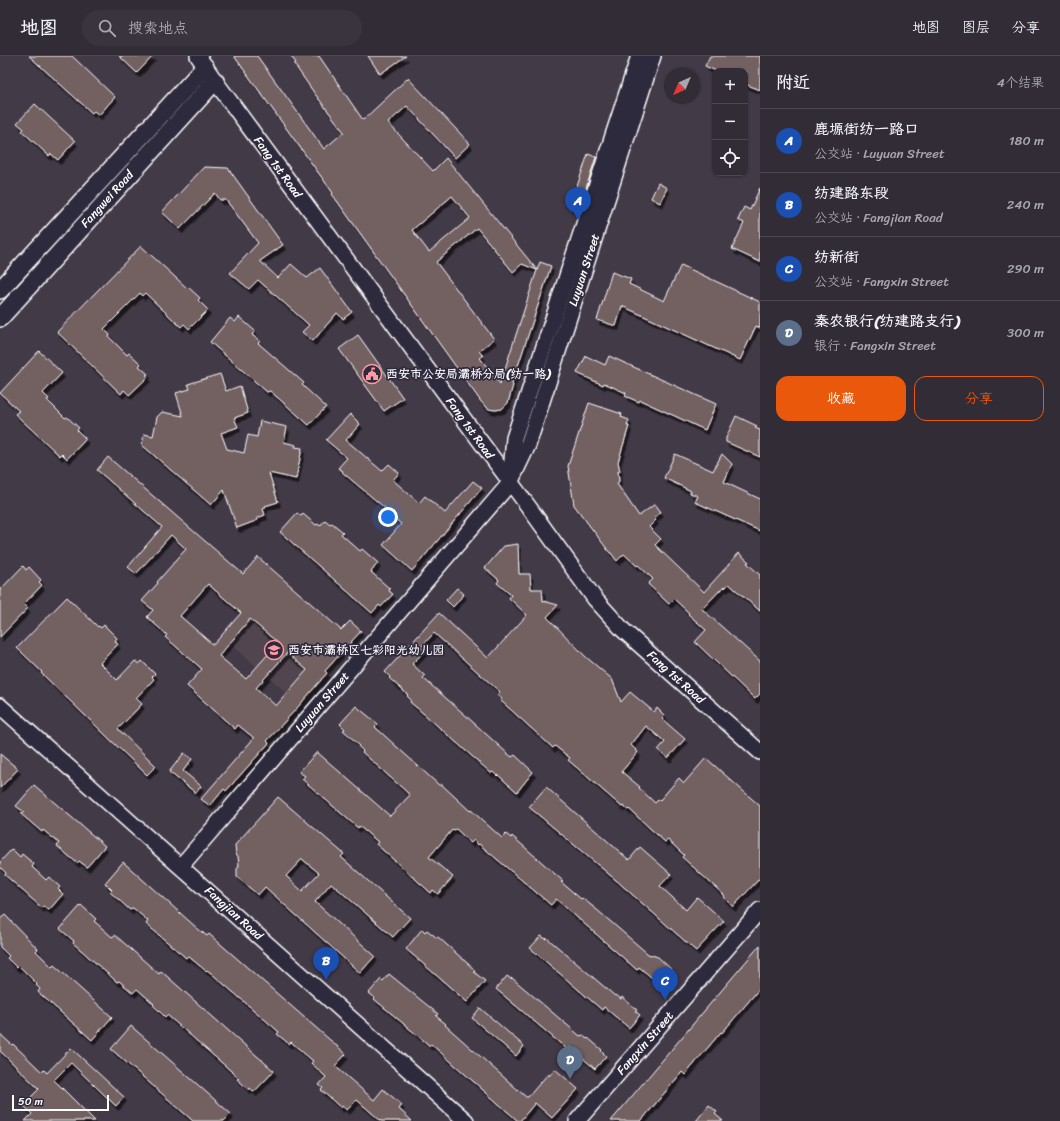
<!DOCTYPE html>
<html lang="zh">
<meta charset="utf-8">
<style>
body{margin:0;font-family:Sriracha,"LXGW WenKai TC",sans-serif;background:#3a343e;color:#f1f3f6}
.controls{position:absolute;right:12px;top:12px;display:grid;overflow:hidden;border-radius:8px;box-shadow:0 1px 3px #0004}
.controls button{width:36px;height:36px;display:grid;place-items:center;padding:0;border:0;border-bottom:1px solid #4d4851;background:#322c36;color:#f1f3f6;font:20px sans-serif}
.compass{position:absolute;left:664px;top:12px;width:36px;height:36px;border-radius:50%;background:#322c36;box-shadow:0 1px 3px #0004;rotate:224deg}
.scale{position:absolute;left:12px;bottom:10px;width:97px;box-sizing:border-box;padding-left:4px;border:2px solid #fff;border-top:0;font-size:11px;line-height:14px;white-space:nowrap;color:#fff;-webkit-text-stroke:3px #2f2a3d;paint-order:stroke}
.you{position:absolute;left:388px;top:461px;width:14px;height:14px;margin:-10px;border:3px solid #fff;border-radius:50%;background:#1a73e8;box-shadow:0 0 0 6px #1a73e833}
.badge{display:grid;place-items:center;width:26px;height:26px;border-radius:50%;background:#ea580c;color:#fff;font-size:13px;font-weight:700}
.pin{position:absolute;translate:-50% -33px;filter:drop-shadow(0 1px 2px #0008)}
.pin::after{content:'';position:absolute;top:21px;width:14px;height:12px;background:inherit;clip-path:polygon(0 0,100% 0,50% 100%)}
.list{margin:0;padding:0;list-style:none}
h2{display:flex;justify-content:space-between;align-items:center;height:52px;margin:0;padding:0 16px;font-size:17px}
h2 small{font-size:13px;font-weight:400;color:#a8a7ad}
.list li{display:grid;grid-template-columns:26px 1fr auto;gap:12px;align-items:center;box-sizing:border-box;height:64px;padding:0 16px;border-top:1px solid #4d4851}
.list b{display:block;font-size:15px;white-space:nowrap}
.list p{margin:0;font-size:13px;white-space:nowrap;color:#a8a7ad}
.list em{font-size:13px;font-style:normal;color:#a8a7ad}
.actions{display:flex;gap:8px;padding:12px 16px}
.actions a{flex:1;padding:9px 0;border:1px solid #ea580c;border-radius:12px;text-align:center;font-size:14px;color:#ea580c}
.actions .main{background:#ea580c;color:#fff}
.icon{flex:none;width:22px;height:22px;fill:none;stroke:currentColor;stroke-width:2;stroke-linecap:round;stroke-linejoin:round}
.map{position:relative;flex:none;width:760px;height:1065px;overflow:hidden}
header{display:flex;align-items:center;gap:24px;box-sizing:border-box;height:56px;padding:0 20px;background:#322c36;border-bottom:1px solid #4d4851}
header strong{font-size:19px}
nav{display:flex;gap:22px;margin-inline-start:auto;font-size:14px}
.search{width:280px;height:36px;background:#3a343e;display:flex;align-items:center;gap:10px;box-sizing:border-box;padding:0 14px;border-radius:22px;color:#a8a7ad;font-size:15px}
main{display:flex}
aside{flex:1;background:#322c36}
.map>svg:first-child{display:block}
</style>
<header>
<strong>地图</strong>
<div class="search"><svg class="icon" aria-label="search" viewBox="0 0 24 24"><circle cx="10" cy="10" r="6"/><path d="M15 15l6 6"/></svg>搜索地点</div>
<nav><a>地图</a><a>图层</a><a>分享</a></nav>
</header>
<main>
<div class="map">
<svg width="760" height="1065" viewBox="0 0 760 1065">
<defs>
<filter id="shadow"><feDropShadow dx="2.5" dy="4.5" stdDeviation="0" flood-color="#0009"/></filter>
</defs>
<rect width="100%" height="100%" fill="#433a48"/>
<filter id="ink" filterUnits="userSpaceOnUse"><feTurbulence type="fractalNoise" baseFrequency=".025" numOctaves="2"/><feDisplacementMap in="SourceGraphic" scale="8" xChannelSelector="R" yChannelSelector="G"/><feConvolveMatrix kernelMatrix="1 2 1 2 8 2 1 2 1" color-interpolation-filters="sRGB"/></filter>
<g filter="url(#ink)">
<polygon fill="#51454f" points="256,545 326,608 295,644 222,581"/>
<g fill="#736060" stroke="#fff" fill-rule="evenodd" filter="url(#shadow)">
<polygon points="29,0 72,0 115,41 99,59 94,55 92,57"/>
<polygon points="119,0 153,0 137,17"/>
<path d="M234,0H257L324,93L344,76L315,38L294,8L296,7L291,0H319L363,64L408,22L470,88L455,102L407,50L388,67L433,115L446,102L537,214L540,206L551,210L512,328L513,329L508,347L502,353L495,354L489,353L482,347L332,138L333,137ZM452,140L470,162L429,196L412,174ZM477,172L513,216L522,208L537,214L500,328L480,302L483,300L479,295L494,283L436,206Z"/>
<polygon points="368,0 406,0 380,18"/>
<polygon points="710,0 760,0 760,34 745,28 745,15 716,15 705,10"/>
<polygon points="35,48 75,85 58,104 51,98 49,100 22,75 24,73 17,67"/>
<polygon points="588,98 596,101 579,154 570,151"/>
<polygon points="204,111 228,112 283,189 260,205 278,222 291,208 307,222 320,212 352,256 343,263 337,257 313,285 302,276 309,269 258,224 249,233 230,217 258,187 226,144 220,144 215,137 180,173 162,156"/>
<polygon points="658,127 667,132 660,147 651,142"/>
<polygon points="760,132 760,206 732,193 744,167 738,164 744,151 750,154"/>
<polygon points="141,190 187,232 188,231 200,242 198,244 208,254 189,273 184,268 181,271 145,237 142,240 140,237 104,273 110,279 109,281 127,299 129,297 141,308 139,310 148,318 146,319 148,321 129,339 124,334 121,338 57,276"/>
<polygon points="681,209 760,246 760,272 756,270 740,304 622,250 616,270 597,264 612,216 631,223 629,228 664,245"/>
<polygon points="239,261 255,275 252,279 260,285 258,287 304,327 302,329 326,351 309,369 270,335 267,336 210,286 230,262 235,266"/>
<polygon points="358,279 403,342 384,355 339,293"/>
<polygon points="39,295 62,317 43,337 49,343 47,344 65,362 67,361 79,372 77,374 85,382 85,384 67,403 62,398 60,400 15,358 19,355 0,337"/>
<polygon points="586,300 605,309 609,300 716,348 705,374 640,344 639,346 625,340 626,337 604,327 603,329 577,317"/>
<polygon points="220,318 226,335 240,330 248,357 234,362 238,371 221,377 227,393 244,397 248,379 257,381 260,365 287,371 284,386 296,389 295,391 302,392 296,423 269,417 278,446 265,450 265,452 263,453 265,459 257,462 258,464 237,472 224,434 211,449 142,389 144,378 153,380 157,361 162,356 183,360 176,337 190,333 188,328"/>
<polygon points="589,347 622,358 621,361 629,364 627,370 629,370 618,406 620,415 618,415 619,425 617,428 639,460 655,448 661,456 654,462 656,464 649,471 661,483 655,489 704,536 739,497 749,506 747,507 760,519 760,555 729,528 725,532 724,530 702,553 760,605 760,638 755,643 695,586 706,574 688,558 689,557 674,543 669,548 648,528 653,523 638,509 637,510 624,498 617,505 611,497 610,497 574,449 568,410"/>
<polygon points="350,358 360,368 346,384 382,415 389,408 399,417 393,424 419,447 425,440 445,457 473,425 482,432 412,515 383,489 401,468 385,454 386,453 342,416 343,415 338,412 347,402 326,384"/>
<polygon points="736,360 757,370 755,372 760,374 760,401 726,386 726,382"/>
<polygon points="675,398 713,415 722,398 732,408 724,426 760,443 760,475 695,446 698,440 690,437 691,435 664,422"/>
<path d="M108,401L243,518L258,501L341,574L350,565L361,575L325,615L327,617L297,652L267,685L269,687L226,735L224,733L210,750L201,743L254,682L238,669L235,673L187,630L202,613L165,581L167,579L147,561L153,554L142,545L158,527L157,526L186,493L171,479L136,518L128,511L162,471L97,414ZM208,528L241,557L214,588H212L180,560ZM250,563L278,587L246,623L219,600ZM287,597L307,614L276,650L256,632Z"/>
<polygon points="297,457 301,460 303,458 316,469 318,468 320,470 325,464 330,468 332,467 343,476 341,478 360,495 362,493 378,507 371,516 390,533 389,535 393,538 381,551 379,549 372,557 280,476"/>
<polygon points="518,488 519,518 530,518 531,533 542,533 543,545 558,549 547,561 586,601 612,623 621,646 630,636 654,656 657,652 665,660 662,663 685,683 668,702 658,694 665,686 646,670 631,689 638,696 622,715 622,716 640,731 639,732 655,747 659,743 660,744 679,722 684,727 706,702 760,750 760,822 733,851 723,841 725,840 682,801 684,799 668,784 665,786 629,753 628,754 623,750 622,751 568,704 570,702 555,690 553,692 500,644 502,643 497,639 500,636 434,577 421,591 425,595 412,608 425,620 423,622 464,658 508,698 512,701 515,699 533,716 517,736 498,719 497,720 493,716 491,717 424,658 410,646 411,644 407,640 408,639 389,622 390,621 385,616 439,557 488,602 527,559 509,542 511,539 497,527 499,524 485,512 504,490"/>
<polygon points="23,510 26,514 29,511 41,524 39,526 42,529 24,548 28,552 0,581 0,534"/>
<polygon points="457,532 464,538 453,551 446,544"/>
<polygon points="67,541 98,571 99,570 101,572 104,569 117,582 115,585 118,588 100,607 117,624 135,605 139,608 142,605 155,618 152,621 154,623 136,642 142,648 118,673 156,710 147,719 41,617 42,616 17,592"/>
<polygon points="356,650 378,668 375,671 440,730 441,728 470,755 471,754 502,782 506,778 511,782 512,780 563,825 561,826 581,843 582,842 596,853 648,898 658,901 671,913 670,915 675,919 664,932 639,911 637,914 556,843 551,849 479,788 478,789 474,784 471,787 456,773 454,774 453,773 429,801 453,821 438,838 433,834 431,837 376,788 378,786 359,770 358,772 302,723 305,720 299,716 317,696 390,760 410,739 362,696 363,695 358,690 359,689 343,674 345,673 340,668"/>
<polygon points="184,697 192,703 183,715 201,730 196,737 169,716"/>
<polygon points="0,698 18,713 0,732"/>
<polygon points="34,729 105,790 87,811 79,805 77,807 57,790 59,787 43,774 42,776 21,758 24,756 16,750"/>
<polygon points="546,731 629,804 640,791 671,818 660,830 686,854 697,841 724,865 696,895 617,825 529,751"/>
<path d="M278,741L344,798L341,801L410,862L393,881L331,827L315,846L375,900L360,917L265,831L258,839L237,821V813L239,810L238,800L236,798L235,789ZM302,803L319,817L302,835L286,820Z"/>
<polygon points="12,793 20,801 22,798 34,808 32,811 46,824 49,821 60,831 58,833 63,838 49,854 43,850 42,852 5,819 6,817 0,811 0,806"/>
<polygon points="123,806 198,873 207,880 209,878 346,998 335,1010 374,1044 383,1033 402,1049 399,1053 412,1065 381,1065 357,1044 347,1054 342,1050 341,1052 321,1034 323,1032 319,1029 326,1021 311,1007 313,1005 291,986 289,988 277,978 279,976 211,917 207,914 206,915 188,900 186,902 146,868 148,865 133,852 130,854 110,836 112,834 105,827"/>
<polygon points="81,849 96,863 94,865 112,881 115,879 159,918 161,915 274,1015 254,1036 250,1032 249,1034 237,1023 239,1022 182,972 167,959 165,961 153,949 154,948 137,933 133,937 119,925 117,926 73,887 74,885 60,873"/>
<polygon points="5,859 38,893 36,895 52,911 54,909 112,961 92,984 38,936 40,933 36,929 37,928 19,910 17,912 7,902 9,900 0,891 0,863"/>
<polygon points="422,873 425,876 427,874 437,882 438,881 475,914 474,916 485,925 467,946 406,893"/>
<polygon points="541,880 546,883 547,882 615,940 616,939 621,943 622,941 637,954 635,955 640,959 629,972 604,951 602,954 530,892"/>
<polygon points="760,889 760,932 722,977 721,976 685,1019 682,1016 641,1065 611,1065"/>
<polygon points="389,918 438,958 436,960 446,968 445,969 526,1041 528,1041 548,1018 549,1020 555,1013 578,1033 552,1062 535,1047 520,1065 518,1065 431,988 430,990 374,943 375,942 369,937 381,923 383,925"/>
<polygon points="507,920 511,923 512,922 580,980 582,979 587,983 588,982 602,994 601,995 606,1000 595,1013 570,991 568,994 496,933"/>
<polygon points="480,952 524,990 516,1000 472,962"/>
<polygon points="131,970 231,1058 224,1065 193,1065 111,993"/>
<polygon points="0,978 12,989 13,988 42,1016 44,1014 47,1017 71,992 124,1041 116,1050 71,1007 54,1024 95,1065 25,1065 32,1058 23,1049 39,1033 0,995"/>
<polygon points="709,1049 717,1056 715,1058 723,1065 696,1065"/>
</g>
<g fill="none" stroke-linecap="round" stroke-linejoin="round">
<g stroke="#fff" stroke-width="18">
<g id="tertiary">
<polyline points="198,0 215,25 528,450 595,543 623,574 760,696"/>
<polyline points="511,416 514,382 639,0"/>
<polyline points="0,650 466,1065"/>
<polyline points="181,810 510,427 528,389 653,0"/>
<polyline points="577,1065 760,854"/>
</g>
</g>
<g stroke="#fff" stroke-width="20">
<g id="secondary">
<polyline points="0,234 205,11"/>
<polyline points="0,262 215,25"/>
</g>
</g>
<use href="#tertiary" stroke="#2f2a3d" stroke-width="15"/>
<use href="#secondary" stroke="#2f2a3d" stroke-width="17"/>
</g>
</g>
<defs>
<g id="civic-ring" transform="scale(1)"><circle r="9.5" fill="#2f2a3d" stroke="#ff9aa2" stroke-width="1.5"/><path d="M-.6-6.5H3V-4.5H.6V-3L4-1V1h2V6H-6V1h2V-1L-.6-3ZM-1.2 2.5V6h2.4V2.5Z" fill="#ff9aa2"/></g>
<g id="school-ring" transform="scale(1)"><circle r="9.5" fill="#2f2a3d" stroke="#ff9aa2" stroke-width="1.5"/><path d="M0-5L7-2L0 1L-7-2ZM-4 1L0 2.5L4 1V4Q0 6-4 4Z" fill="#ff9aa2"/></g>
</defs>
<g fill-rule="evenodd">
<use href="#civic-ring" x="372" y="318"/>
<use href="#school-ring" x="274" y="594"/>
</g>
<g text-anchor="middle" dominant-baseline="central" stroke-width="3.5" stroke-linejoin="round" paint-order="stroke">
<g font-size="12" fill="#fff" stroke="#2f2a3d">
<text transform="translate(278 111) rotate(54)">Fang 1st Road</text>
<text transform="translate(107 143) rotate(-48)">Fangwei Road</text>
<text transform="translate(584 214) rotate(-72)">Luyuan Street</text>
<text transform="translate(470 372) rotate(54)">Fang 1st Road</text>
<text transform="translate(676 621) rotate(42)">Fang 1st Road</text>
<text transform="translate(322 646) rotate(-49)">Luyuan Street</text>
<text transform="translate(234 857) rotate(42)">Fangjian Road</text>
<text transform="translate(645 987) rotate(-49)">Fangxin Street</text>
</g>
<g font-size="12" font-weight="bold" fill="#fff" stroke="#2f2a3d" text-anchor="start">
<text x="386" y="318">西安市公安局灞桥分局(纺一路)</text>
<text x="288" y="594">西安市灞桥区七彩阳光幼儿园</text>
</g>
</g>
</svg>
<div class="controls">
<button>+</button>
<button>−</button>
<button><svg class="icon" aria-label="locate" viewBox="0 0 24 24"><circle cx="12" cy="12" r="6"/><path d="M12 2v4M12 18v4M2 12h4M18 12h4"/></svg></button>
</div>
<svg class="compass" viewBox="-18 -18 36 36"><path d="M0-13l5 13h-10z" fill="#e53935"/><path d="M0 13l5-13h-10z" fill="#a8a7ad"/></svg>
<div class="scale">50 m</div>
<div class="you"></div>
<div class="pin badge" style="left:578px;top:164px;background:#1a4fb4">A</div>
<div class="pin badge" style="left:326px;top:924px;background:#1a4fb4">B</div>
<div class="pin badge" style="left:665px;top:944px;background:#1a4fb4">C</div>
<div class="pin badge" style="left:570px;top:1023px;background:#5c6f8a">D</div>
</div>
<aside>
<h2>附近<small>4个结果</small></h2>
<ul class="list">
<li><span class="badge" style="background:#1a4fb4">A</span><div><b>鹿塬街纺一路口</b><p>公交站 · Luyuan Street</p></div><em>180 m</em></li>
<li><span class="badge" style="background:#1a4fb4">B</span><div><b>纺建路东段</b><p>公交站 · Fangjian Road</p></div><em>240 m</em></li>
<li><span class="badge" style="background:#1a4fb4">C</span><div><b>纺新街</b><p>公交站 · Fangxin Street</p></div><em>290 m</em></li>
<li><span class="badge" style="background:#5c6f8a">D</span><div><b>秦农银行(纺建路支行)</b><p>银行 · Fangxin Street</p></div><em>300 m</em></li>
</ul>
<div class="actions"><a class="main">收藏</a><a>分享</a></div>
</aside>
</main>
